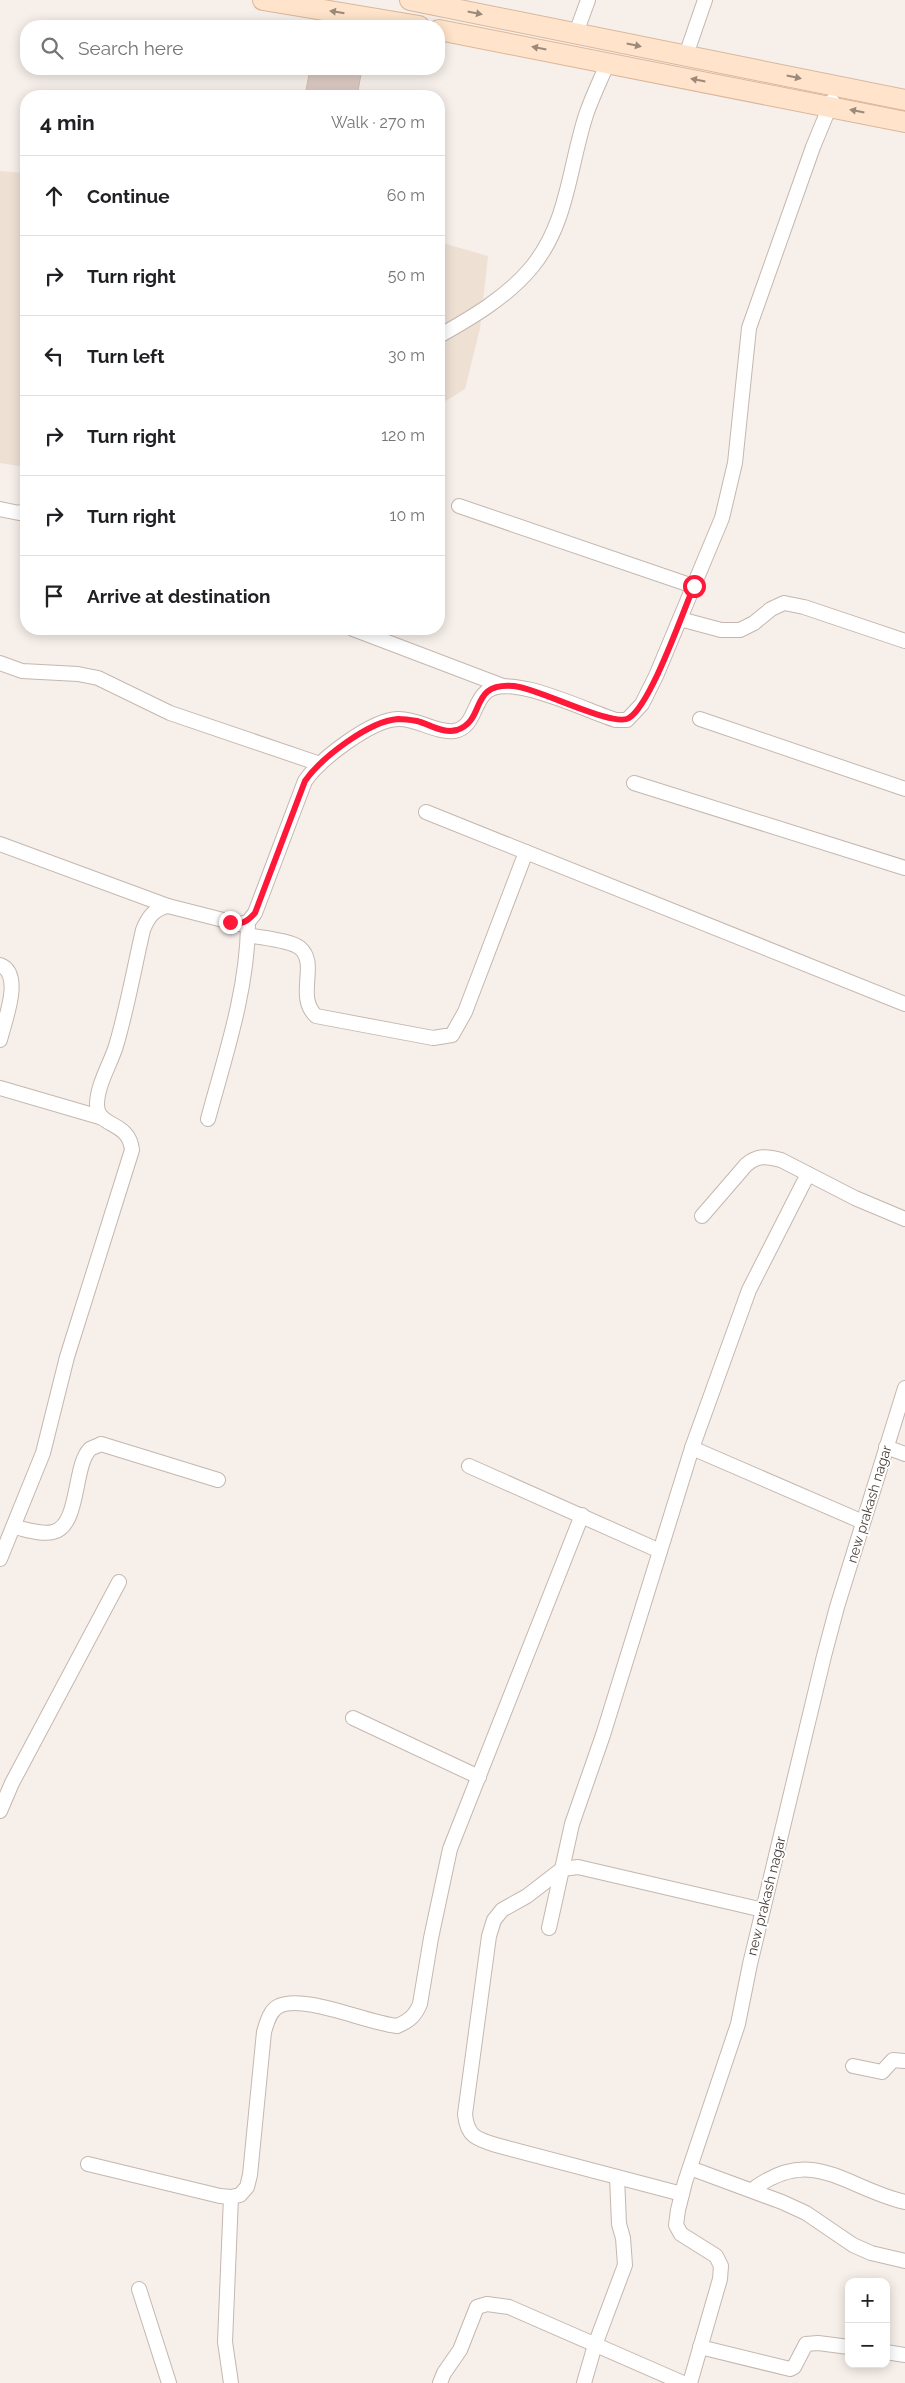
<!DOCTYPE html>
<meta charset="utf-8">
<style>
body{margin:0;font-family:Raleway,sans-serif;background:#f2f2f2;color:#202124}
.controls{position:absolute;right:15px;bottom:15px;display:grid;overflow:hidden;border-radius:10px;box-shadow:0 2px 12px #0003}
.controls button{width:45px;height:45px;display:grid;place-items:center;padding:0;border:0;border-bottom:1px solid #e0e0e0;background:#fff;color:#202124;font:25px sans-serif}
.stop{position:absolute;width:15px;height:15px;margin:-11px;border:4px solid #ff1837;border-radius:50%;background:#fff}
.stop.end{background:#ff1837;border-color:#fff;box-shadow:0 1px 5px #0008}
.list{margin:0;padding:0;list-style:none}
h2{display:flex;justify-content:space-between;align-items:center;height:65px;margin:0;padding:0 20px;font-size:21px}
h2 small{font-size:16px;font-weight:400;color:#757577}
.list li{display:grid;grid-template-columns:32px 1fr auto;gap:15px;align-items:center;box-sizing:border-box;height:80px;padding:0 20px;border-top:1px solid #e0e0e0}
.list b{display:block;font-size:19px;white-space:nowrap}
.list em{font-size:16px;font-style:normal;color:#757577}
.icon{flex:none;width:28px;height:28px;fill:none;stroke:currentColor;stroke-width:2;stroke-linecap:round;stroke-linejoin:round}
.map{position:relative;flex:none;width:905px;height:2383px;overflow:hidden}
.search{position:absolute;background:#fff;box-shadow:0 2px 12px #0003;left:20px;top:20px;width:425px;height:55px;display:flex;align-items:center;gap:12px;box-sizing:border-box;padding:0 18px;border-radius:20px;color:#757577;font-size:19px}
.panel{position:absolute;background:#fff;box-shadow:0 2px 12px #0003;left:20px;top:90px;width:425px;height:545px;border-radius:20px}
.map>svg:first-child{display:block}
</style>
<div class="map">
<svg width="905" height="2383" viewBox="0 0 905 2383">
<rect width="100%" height="100%" fill="#f6efea"/>
<g fill="#efe0d4">
<polygon points="0,171 26,173 26,467 0,463"/>
<polygon points="439,242 488,256 480,328 465,389 439,405"/>
</g>
<polygon fill="#dbcac2" stroke="#d3bdb2" points="310,69 362,69 357,96 305,96"/>
<g fill="none" stroke-linecap="round" stroke-linejoin="round">
<g stroke="#c5b7af" stroke-width="16">
<g id="minor">
<polyline points="576,33 588,0"/>
<polyline points="686,55 705,0"/>
<path d="M439,336C471,318 507,297 531,268C568,224 569,167 586,115C592,97 601,79 608,62"/>
<polyline points="459,506 693,586"/>
<polyline points="0,509 19,513 26,510"/>
<polyline points="680,619 721,630 740,630 754,623 771,609 784,603 804,607 905,641"/>
<polyline points="353,629 503,686"/>
<polyline points="0,663 22,671 78,674 98,678 170,713 320,764"/>
<polyline points="700,719 905,789"/>
<polyline points="634,783 905,868"/>
<polyline points="426,812 905,1004"/>
<polyline points="0,844 168,906"/>
<path d="M248,935C261,938 290,940 300,948C319,964 295,996 316,1016L433,1038L452,1035L465,1012L526,852"/>
<path d="M0,965C24,974 4,1022 0,1040"/>
<polyline points="0,1088 103,1118"/>
<path d="M208,1119C225,1056 247,992 248,926"/>
<path d="M702,1216L746,1165C757,1155 767,1156 781,1160L855,1198L905,1219"/>
<polyline points="886,1447 905,1454"/>
<polyline points="692,1448 863,1522"/>
<polyline points="469,1466 660,1551"/>
<path d="M14,1527C25,1529 41,1535 53,1532C80,1526 73,1466 90,1449C93,1447 98,1446 101,1444L218,1480"/>
<path d="M0,1559L43,1453L67,1357L132,1150C129,1120 97,1128 97,1105C97,1085 110,1065 116,1046C127,1009 134,969 143,930C148,917 154,909 168,906L239,924L248,922L255,913L305,781C320,759 371,720 398,719C417,718 435,733 454,731C473,728 473,706 484,694C505,669 588,712 616,720H627L642,704L656,676L722,518L735,463L749,328L813,147L832,101"/>
<polyline points="353,1718 479,1777"/>
<polyline points="0,1811 12,1783 119,1582"/>
<polyline points="549,1928 572,1824 603,1735 692,1448 749,1290 808,1174"/>
<polyline points="853,2066 882,2072 893,2060 905,2061"/>
<path d="M88,2164L220,2196L231,2197L240,2195L247,2187L250,2175L264,2032C267,2022 270,2010 279,2006C304,1994 367,2023 397,2026C409,2021 415,2016 420,2004L431,1938L450,1849L582,1515"/>
<polyline points="690,2168 782,2202 806,2213 853,2245 871,2253 905,2261"/>
<path d="M752,2190C813,2144 845,2188 905,2202"/>
<path d="M682,2194L496,2145C476,2139 467,2136 465,2114L489,1936L494,1920L502,1910L527,1896L562,1869L578,1867L763,1910"/>
<polyline points="231,2197 225,2342 231,2383"/>
<polyline points="139,2289 169,2383"/>
<polyline points="700,2347 790,2369 794,2367 806,2344 818,2343 849,2347"/>
<polyline points="886,2352 905,2355"/>
<polyline points="440,2383 444,2373 460,2350 477,2307 487,2304 509,2307 683,2383"/>
<polyline points="584,2383 595,2345 625,2265 623,2238 619,2224 617,2177"/>
<polyline points="690,2383 720,2279 721,2266 716,2256 681,2234 676,2225 678,2210 685,2182 738,2024 750,1964 824,1656 837,1607 905,1388"/>
</g>
</g>
<g stroke="#dab79b" stroke-width="22">
<g id="secondary">
<polyline points="263,0 419,26"/>
<polyline points="410,0 905,100"/>
<polyline points="439,30 905,122"/>
</g>
</g>
<use href="#minor" stroke="#fff" stroke-width="14"/>
<use href="#secondary" stroke="#ffe4cb" stroke-width="20"/>
</g>
<defs><path id="oneway-solid" d="M-6-.8H1V-3.2L6.5 0L1 3.2V.8H-6Z" transform="scale(1.25)"/></defs>
<g fill="#9b897a">
<use href="#oneway-solid" transform="translate(337 12) rotate(-171)"/>
<use href="#oneway-solid" transform="translate(475 13) rotate(11)"/>
<use href="#oneway-solid" transform="translate(634 45) rotate(12)"/>
<use href="#oneway-solid" transform="translate(539 48) rotate(-169)"/>
<use href="#oneway-solid" transform="translate(794 77) rotate(12)"/>
<use href="#oneway-solid" transform="translate(698 80) rotate(-169)"/>
<use href="#oneway-solid" transform="translate(857 111) rotate(-169)"/>
</g>
<g fill="none" stroke-linecap="round" stroke-linejoin="round">
<path stroke="#ff1837" stroke-width="6" d="M230,922C242,925 247,922 255,913L305,781C321,758 369,721 398,719C404,719 411,720 417,721C429,724 443,734 457,730C487,720 468,682 514,686C538,688 613,728 629,718C651,704 682,614 694,586"/>
</g>
<g text-anchor="middle" dominant-baseline="central" stroke-width="4" stroke-linejoin="round" paint-order="stroke">
<g font-size="14" fill="#4a3e38" stroke="#fff">
<text transform="translate(869 1504) rotate(-73)">new prakash nagar</text>
<text transform="translate(766 1896) rotate(-76)">new prakash nagar</text>
</g>
</g>
</svg>
<div class="controls">
<button>+</button>
<button>−</button>
</div>
<div class="stop" style="left:694px;top:586px"></div>
<div class="stop end" style="left:230px;top:922px"></div>
<div class="search"><svg class="icon" aria-label="search" viewBox="0 0 24 24"><circle cx="10" cy="10" r="6"/><path d="M15 15l6 6"/></svg>Search here</div>
<section class="panel">
<h2>4 min<small>Walk · 270 m</small></h2>
<ul class="list">
<li><svg class="icon" aria-label="ahead" viewBox="0 0 24 24"><path d="M12 20V5M6 11l6-6 6 6"/></svg><div><b>Continue</b></div><em>60 m</em></li>
<li><svg class="icon" aria-label="right" viewBox="0 0 24 24"><path d="M7 20v-9h11M14 6l5 5-5 5"/></svg><div><b>Turn right</b></div><em>50 m</em></li>
<li><svg class="icon" aria-label="left" viewBox="0 0 24 24"><path d="M17 20v-9H6M10 6l-5 5 5 5"/></svg><div><b>Turn left</b></div><em>30 m</em></li>
<li><svg class="icon" aria-label="right" viewBox="0 0 24 24"><path d="M7 20v-9h11M14 6l5 5-5 5"/></svg><div><b>Turn right</b></div><em>120 m</em></li>
<li><svg class="icon" aria-label="right" viewBox="0 0 24 24"><path d="M7 20v-9h11M14 6l5 5-5 5"/></svg><div><b>Turn right</b></div><em>10 m</em></li>
<li><svg class="icon" aria-label="arrive" viewBox="0 0 24 24"><path d="M6 21V4h12l-3 4 3 4H6"/></svg><div><b>Arrive at destination</b></div></li>
</ul>
</section>
</div>
